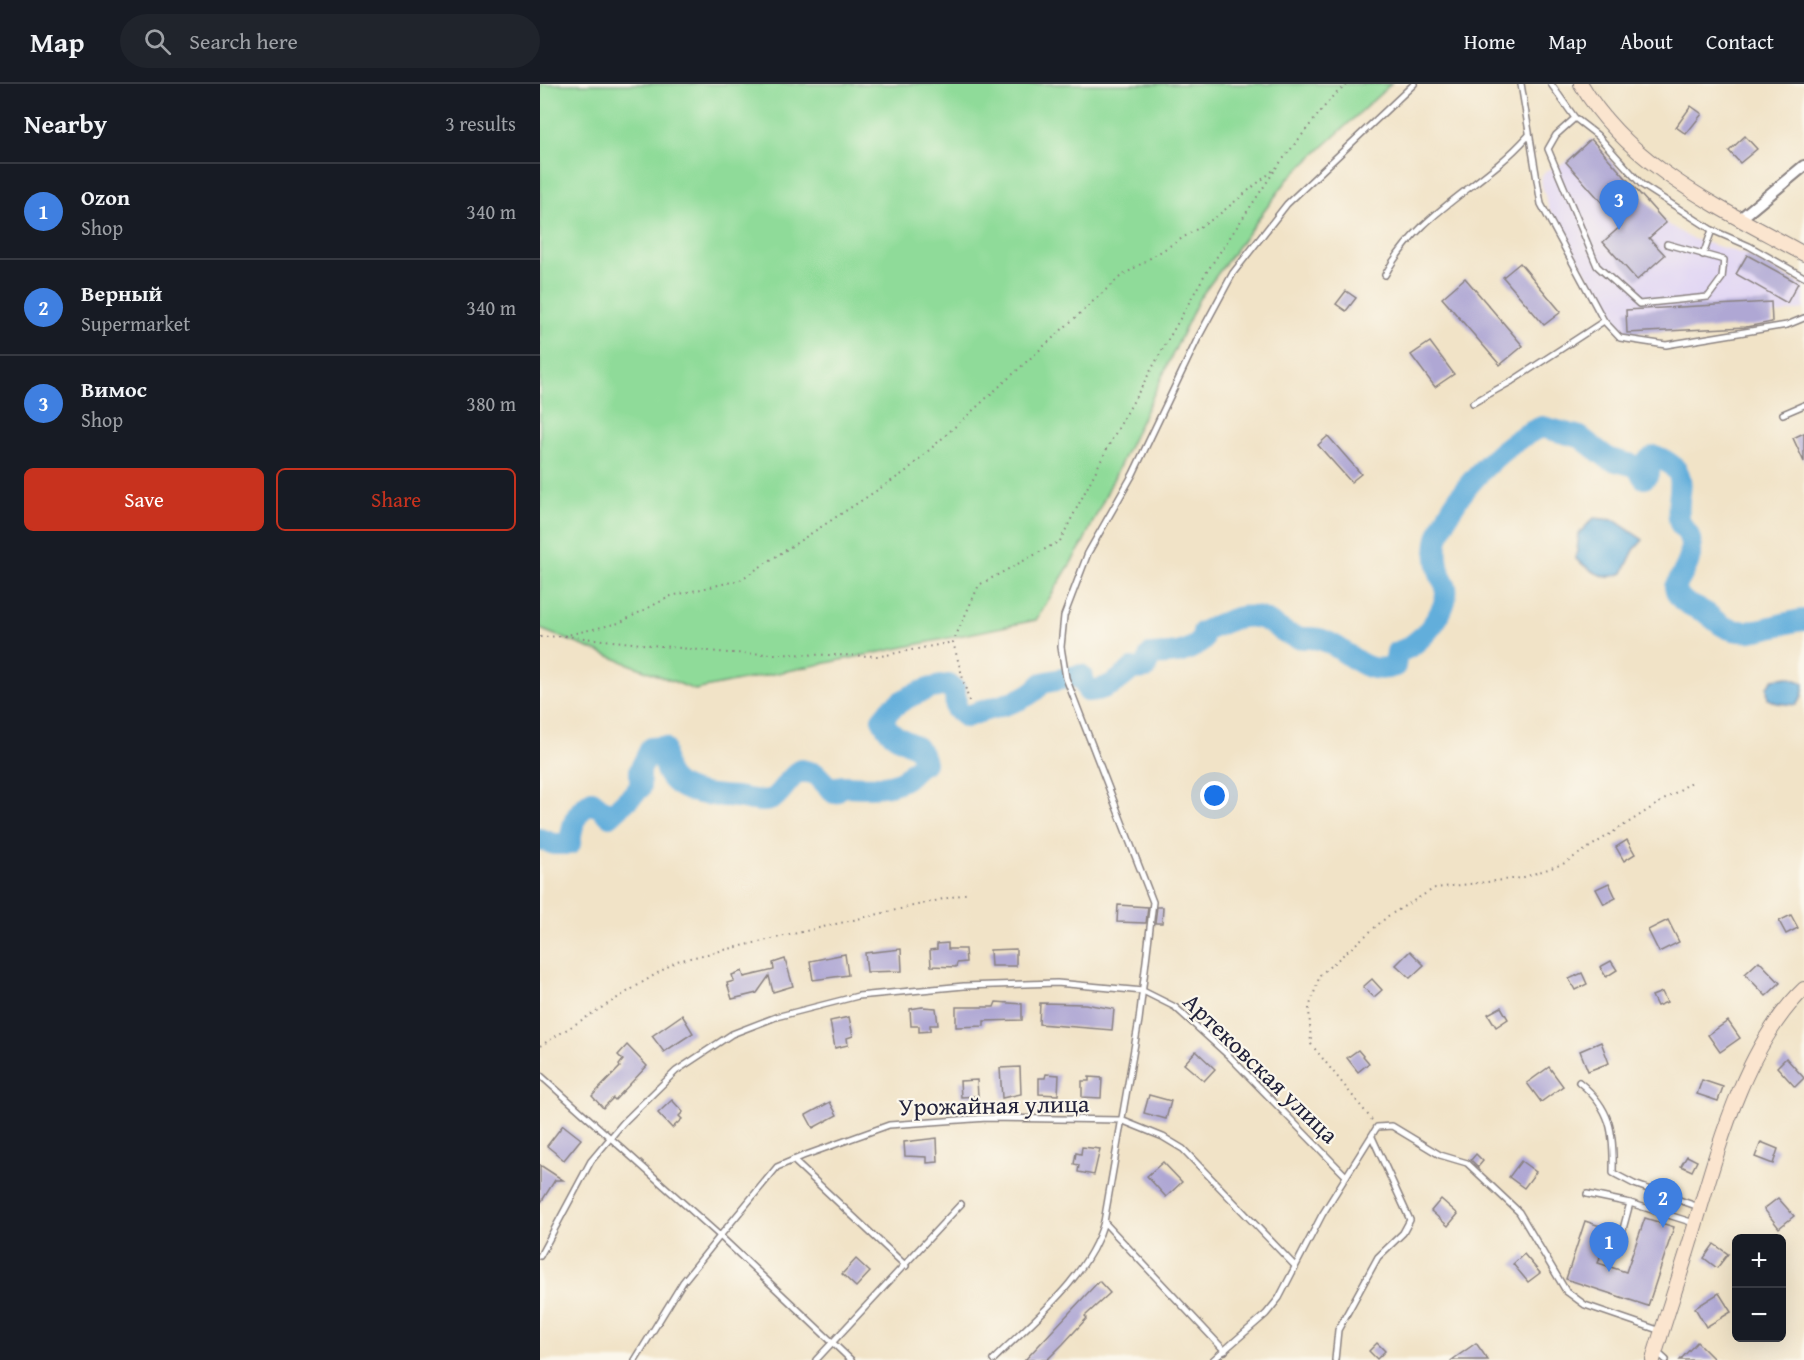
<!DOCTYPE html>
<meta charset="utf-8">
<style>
body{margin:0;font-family:"Gentium Book Plus",serif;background:#20242c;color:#f1f3f6}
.controls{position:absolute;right:18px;bottom:18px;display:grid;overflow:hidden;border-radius:9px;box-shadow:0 6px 24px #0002}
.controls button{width:54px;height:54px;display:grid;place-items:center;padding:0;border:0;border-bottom:2px solid #363941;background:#171b24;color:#f1f3f6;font:30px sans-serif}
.you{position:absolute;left:675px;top:712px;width:21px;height:21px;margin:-15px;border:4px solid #fff;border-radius:50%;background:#1a73e8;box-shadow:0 0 0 9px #1a73e833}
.badge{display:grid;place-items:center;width:39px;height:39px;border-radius:50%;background:#c8321e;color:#fff;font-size:20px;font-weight:700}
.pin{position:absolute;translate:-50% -50px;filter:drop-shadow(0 2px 3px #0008)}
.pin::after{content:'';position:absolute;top:32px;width:21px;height:18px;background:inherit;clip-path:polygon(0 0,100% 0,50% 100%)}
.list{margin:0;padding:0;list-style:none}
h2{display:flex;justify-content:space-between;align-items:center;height:78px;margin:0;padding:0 24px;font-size:26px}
h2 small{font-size:20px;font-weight:400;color:#9ea1a6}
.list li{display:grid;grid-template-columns:39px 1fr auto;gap:18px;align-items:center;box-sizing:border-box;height:96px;padding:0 24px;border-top:2px solid #363941}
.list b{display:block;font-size:22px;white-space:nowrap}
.list p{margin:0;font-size:20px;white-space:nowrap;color:#9ea1a6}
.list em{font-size:20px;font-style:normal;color:#9ea1a6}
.actions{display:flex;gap:12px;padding:18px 24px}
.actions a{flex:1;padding:14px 0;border:2px solid #c8321e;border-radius:9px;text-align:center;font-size:21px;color:#c8321e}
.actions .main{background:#c8321e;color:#fff}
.icon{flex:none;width:33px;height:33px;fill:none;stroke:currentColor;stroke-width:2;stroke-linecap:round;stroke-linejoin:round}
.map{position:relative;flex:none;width:1264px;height:1276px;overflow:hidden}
header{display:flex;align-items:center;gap:36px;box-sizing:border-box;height:84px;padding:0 30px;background:#171b24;border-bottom:2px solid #363941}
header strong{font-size:28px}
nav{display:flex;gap:33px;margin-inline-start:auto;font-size:21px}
.search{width:420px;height:54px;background:#20242c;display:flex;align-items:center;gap:15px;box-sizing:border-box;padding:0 21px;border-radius:33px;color:#9ea1a6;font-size:22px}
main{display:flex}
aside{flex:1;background:#171b24}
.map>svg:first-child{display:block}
</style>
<header>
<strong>Map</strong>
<div class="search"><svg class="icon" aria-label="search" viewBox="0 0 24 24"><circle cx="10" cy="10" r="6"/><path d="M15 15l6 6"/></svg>Search here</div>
<nav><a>Home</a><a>Map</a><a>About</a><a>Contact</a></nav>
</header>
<main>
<aside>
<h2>Nearby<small>3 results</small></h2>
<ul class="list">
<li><span class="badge" style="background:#3f7fe0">1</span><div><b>Ozon</b><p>Shop</p></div><em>340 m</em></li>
<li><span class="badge" style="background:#3f7fe0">2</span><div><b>Верный</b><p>Supermarket</p></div><em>340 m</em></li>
<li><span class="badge" style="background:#3f7fe0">3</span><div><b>Вимос</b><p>Shop</p></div><em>380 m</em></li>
</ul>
<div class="actions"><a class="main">Save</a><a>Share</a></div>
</aside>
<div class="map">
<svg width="1264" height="1276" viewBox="0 0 1264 1276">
<rect width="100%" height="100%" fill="#fbf7ec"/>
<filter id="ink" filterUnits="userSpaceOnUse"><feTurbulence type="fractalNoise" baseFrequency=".0167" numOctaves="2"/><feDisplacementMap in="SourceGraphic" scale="12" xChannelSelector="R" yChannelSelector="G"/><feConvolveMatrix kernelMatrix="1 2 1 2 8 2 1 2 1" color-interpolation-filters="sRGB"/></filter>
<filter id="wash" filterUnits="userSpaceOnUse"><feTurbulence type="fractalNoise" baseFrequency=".008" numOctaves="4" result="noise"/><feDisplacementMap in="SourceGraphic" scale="24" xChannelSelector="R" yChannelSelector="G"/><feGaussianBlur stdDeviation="1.35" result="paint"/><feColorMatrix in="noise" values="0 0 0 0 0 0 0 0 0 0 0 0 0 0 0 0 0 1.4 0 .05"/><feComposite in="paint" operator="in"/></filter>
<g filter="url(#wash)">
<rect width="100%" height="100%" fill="#f1e3c7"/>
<polygon fill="#e0d4f4" points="1051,55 1126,139 1150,154 1207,171 1264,202 1264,225 1232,231 1232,241 1087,249 1071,231 1009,125 1000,95 1006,87 1026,78"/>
<polygon fill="#8fdb99" stroke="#587e6a" stroke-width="1.5" points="0,0 851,0 748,95 659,215 542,461 496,536 155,606 0,545"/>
<g fill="#62aedb" stroke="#42688b" stroke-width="1.5">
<path d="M1054,434L1074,436L1103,456L1094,466L1083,489C1064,498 1051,487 1036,475L1039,449Z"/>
<polygon points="1248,593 1264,599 1262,613 1256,621 1237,619 1228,615 1227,603 1233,595"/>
</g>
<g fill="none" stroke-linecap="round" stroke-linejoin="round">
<path stroke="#62aedb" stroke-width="22" d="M0,755L14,760H30C32,739 35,729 52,717L70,732L100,704V686L111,664L123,663C124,670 124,679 126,686C137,712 173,711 196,713C207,714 221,720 232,715C241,710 248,694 261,686L276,690L294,709L302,702C322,702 345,706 363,696C372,691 374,683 385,679C379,651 356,665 342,635C355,616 386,603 409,601L415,606L416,625L426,633C450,622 485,621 502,599L541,591L548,607C567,606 579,597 592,585L606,584L610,571C633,569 642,572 662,557L663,548C684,538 707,525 729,538C737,543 744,549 753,552C763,556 774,552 785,557C812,568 823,593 855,582L857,568C879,564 910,526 906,503C905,498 901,494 900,490C897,480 895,464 898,454C911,412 961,359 1002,343L1040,353L1069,375L1096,382L1104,394L1109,389L1108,376L1115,372C1158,389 1132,410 1140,439C1142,443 1146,446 1148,450C1157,469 1144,488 1135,503C1139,520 1152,521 1166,529C1172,533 1178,540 1185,543C1208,555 1240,538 1264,536"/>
</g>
<g id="blocks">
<g fill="#afa7d4">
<polygon points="1151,22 1162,30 1146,50 1136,43"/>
<polygon points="1205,52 1217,65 1200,79 1189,67"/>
<polygon points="1051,55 1126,139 1109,154 1125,171 1097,196 1063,158 1082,141 1026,78"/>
<polygon points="1207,171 1258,199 1247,219 1196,190"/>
<polygon points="980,179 1021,228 1004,241 963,193"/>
<polygon points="925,194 983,262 960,281 902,214"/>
<polygon points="806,207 816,214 806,227 796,220"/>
<polygon points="1231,218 1232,238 1206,243 1087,249 1086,226"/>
<polygon points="890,258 914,290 895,303 871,271"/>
<polygon points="1264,349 1264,378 1253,354"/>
<polygon points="788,352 821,390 811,398 778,361"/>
<polygon points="1087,756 1095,770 1084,777 1076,763"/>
<polygon points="1069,799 1076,814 1064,820 1056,805"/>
<polygon points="578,821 608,823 606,839 577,838"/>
<polygon points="617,823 623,823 622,839 615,839"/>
<polygon points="1251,831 1258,844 1246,850 1239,837"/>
<polygon points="1128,836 1139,858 1119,868 1108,846"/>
<polygon points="408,859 408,865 425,865 426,878 417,879 416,883 391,882 390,866 397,865 397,860"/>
<polygon points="361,865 362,887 327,888 325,869"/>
<polygon points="476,865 476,882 451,882 450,866"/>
<polygon points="870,867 884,881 870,894 856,881"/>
<polygon points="305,870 308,891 273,896 270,877"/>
<polygon points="245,875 253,902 233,908 229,892 217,909 192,915 187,899 194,897 192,891 202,887 204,893 234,886 233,879"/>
<polygon points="1071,877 1077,886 1066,893 1060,883"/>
<polygon points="1219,877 1240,899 1226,912 1205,890"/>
<polygon points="1042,889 1047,900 1035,906 1029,895"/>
<polygon points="832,895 842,906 834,913 823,903"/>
<polygon points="1122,908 1127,918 1117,922 1112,912"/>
<polygon points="456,918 482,920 482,936 444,937 444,942 416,943 416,923 454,923"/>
<polygon points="500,919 545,920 574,925 572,946 499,940"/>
<polygon points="382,923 396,924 398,941 390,941 390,947 379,948 379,942 371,942 370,925"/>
<polygon points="961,923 968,935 956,943 948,930"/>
<polygon points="142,931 153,949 124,968 112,952"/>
<polygon points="309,933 313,952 307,954 308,961 295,964 290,937"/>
<polygon points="1188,937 1200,954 1180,968 1168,951"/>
<polygon points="1061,958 1069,979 1048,987 1040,967"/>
<polygon points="87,961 107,982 75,1016 73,1014 63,1024 52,1012 80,983 79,981 83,976 78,971"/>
<polygon points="818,966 829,979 818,988 807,974"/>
<polygon points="656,967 675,985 664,997 644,980"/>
<polygon points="1246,974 1264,994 1255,1003 1237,983"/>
<polygon points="480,983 481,1010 462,1014 460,984"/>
<polygon points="1009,983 1023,1002 1001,1018 987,999"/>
<polygon points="506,990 519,991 518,1011 499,1010 499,994 505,994"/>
<polygon points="549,993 562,994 561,1014 542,1013 542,997 549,997"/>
<polygon points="437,996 438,1012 421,1013 420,997"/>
<polygon points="1162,996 1183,1003 1178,1017 1157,1010"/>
<polygon points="609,1011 631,1017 626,1035 604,1029"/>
<polygon points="132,1016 143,1028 139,1032 142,1035 132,1044 118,1029"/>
<polygon points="290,1018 297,1031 273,1044 266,1031"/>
<polygon points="23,1041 41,1055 24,1076 7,1062"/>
<polygon points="397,1054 398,1078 387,1079 387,1073 365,1072 364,1058"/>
<polygon points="1221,1058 1238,1065 1233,1080 1215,1073"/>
<polygon points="542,1063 560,1065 554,1091 538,1088 539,1081 534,1080 536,1069 541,1070"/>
<polygon points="936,1070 943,1077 938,1083 931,1076"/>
<polygon points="1147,1072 1157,1077 1152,1087 1141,1082"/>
<polygon points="981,1077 996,1088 984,1104 969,1093"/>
<polygon points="623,1078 642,1098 626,1113 607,1092"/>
<polygon points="0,1081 23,1096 15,1096 0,1120"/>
<polygon points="1238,1114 1254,1132 1239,1144 1224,1125"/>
<polygon points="901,1115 918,1130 908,1142 891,1127"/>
<polygon points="1105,1134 1134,1143 1108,1222 1026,1195 1045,1137 1069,1145 1058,1179 1086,1188"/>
<polygon points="1174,1160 1188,1170 1177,1184 1164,1174"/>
<polygon points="984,1170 1000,1189 988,1198 973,1180"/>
<polygon points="316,1175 330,1188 316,1203 302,1190"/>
<polygon points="559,1197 570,1209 545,1232 547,1234 523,1260 507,1276 485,1276"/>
<polygon points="1179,1209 1191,1228 1166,1243 1155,1224"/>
<polygon points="1157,1258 1175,1276 1140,1276"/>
<polygon points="837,1259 845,1267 837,1275 829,1267"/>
<polygon points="936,1259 948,1276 912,1276"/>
</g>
</g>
</g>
<g filter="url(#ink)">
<use href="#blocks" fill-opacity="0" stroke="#8a8281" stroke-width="1.5"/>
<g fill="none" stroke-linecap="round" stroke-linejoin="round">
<g stroke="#8a8281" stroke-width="8">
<g id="service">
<polyline points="981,0 1001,120 1064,237 1080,254 1126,261 1247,241 1264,234"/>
<polyline points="1011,0 1035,34 1057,51 1102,101 1172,146 1209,162 1264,193"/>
<polyline points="1035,34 1016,51 1008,65 1057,182 1099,220 1168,213 1182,194 1184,176 1127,160"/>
<polyline points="1163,171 1172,146"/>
<path d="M845,191C880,126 943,103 988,52"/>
<polyline points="933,319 972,297 1064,237"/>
<polyline points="1243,330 1264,321"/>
<polyline points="0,991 180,1152 311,1276"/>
<path d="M1039,998C1072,1025 1074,1049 1073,1089L1094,1100L1159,1123"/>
<polyline points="253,1076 366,1182"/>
<polyline points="1047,1110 1090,1119 1154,1139"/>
<polyline points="564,1138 685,1267"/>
<polyline points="1079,1160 1090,1119"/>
<polyline points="0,1172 51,1077 83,1039 136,987 192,950 236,933 318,912 424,902 517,899 603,907 635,923 689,972 806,1092"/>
<polyline points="1116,1267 1126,1276"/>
<polyline points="95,1276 143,1198 180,1152 237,1083 263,1072 349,1041 447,1034 581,1036 623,1053 643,1065 755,1182"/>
<polyline points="276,1276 421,1120"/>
<path d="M453,1276C493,1236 548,1194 564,1138L599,936L613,818L526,594L521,563L524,532L548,469L593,390L658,254L693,189L747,120L874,0"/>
<polyline points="673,1276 726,1230 739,1214 782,1131 837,1043 852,1042 900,1071 927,1079 979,1128 1026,1207 1045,1221 1121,1247"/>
<polyline points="795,1276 798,1246 838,1173 863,1149 870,1136 832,1053"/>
</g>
</g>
<g stroke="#8a8281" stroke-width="14">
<polyline id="minor" points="1200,135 1264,82"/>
</g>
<g stroke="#8a8281" stroke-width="16">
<g id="secondary">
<path d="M1041,0C1090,84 1183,125 1264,170"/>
<path d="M1113,1276C1126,1232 1141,1189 1154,1145C1177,1068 1204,962 1264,905"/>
</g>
</g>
<g stroke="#8a8281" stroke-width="2" stroke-dasharray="1.5 4.5" stroke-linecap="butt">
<polyline points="25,552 188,569 341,572 413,558"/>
<polyline points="0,553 23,552 79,539 131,512 200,496 365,388 580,193 676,133 736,84 792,13 808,0"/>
<polyline points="429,617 413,558 439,501 520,457 571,357 664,192 735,86"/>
<polyline points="0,962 137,877 429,809"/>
<polyline points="832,1036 771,960 769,924 780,891 848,832 895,804 981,794 1023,780 1152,698"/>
</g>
<use href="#service" stroke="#fff" stroke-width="5"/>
<use href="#minor" stroke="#fff" stroke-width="10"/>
<use href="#secondary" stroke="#fbe5cf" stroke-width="14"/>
</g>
</g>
<g text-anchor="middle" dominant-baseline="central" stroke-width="4.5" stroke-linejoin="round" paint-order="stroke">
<g font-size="24" fill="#22223b" stroke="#fbf7ec">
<text transform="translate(721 984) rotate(44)">Артековская улица</text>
<text transform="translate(454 1021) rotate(-1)">Урожайная улица</text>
</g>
</g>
</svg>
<div class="controls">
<button>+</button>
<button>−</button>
</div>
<div class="you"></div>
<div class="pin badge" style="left:1069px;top:1188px;background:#3f7fe0">1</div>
<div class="pin badge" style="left:1123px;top:1144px;background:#3f7fe0">2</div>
<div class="pin badge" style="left:1079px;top:146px;background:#3f7fe0">3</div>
</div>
</main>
